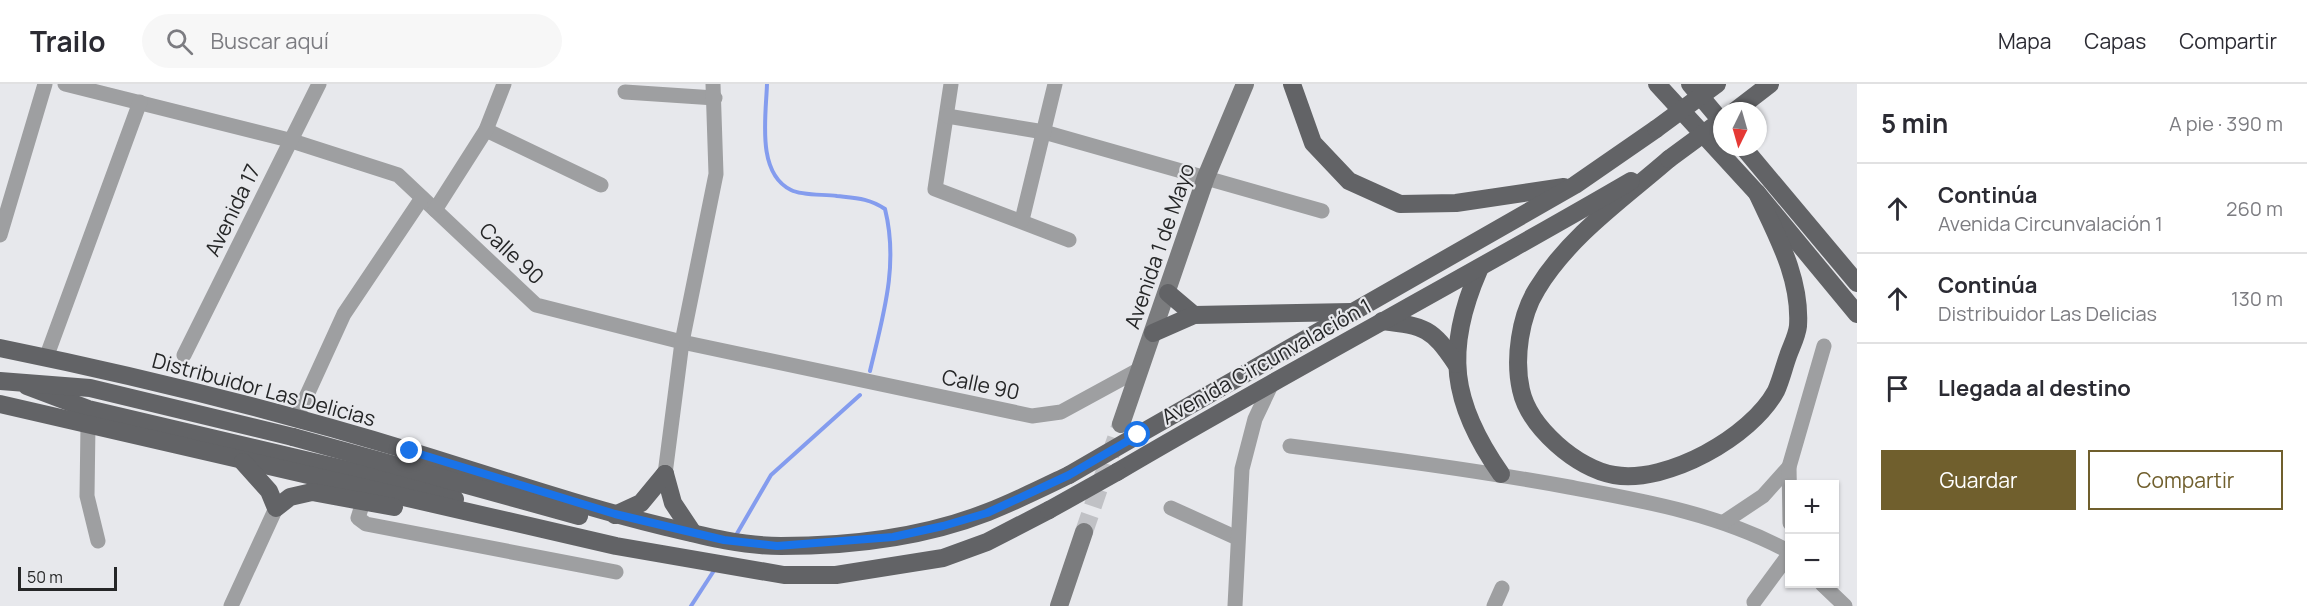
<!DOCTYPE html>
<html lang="es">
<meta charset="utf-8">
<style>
body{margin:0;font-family:Manrope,sans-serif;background:#f7f7f7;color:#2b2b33}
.controls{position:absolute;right:18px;bottom:18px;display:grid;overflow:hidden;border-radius:0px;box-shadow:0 2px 4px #0004}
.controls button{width:54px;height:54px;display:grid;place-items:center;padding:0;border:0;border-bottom:2px solid #e1e1e2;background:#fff;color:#2b2b33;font:30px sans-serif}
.compass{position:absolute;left:1713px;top:18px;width:54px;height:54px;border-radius:50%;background:#fff;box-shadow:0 2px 4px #0004;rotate:185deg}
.scale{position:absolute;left:18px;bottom:15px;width:99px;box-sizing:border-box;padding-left:6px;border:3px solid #252627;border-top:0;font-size:16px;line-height:21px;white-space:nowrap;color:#252627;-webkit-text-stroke:4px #e7e8ec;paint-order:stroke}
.stop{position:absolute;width:18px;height:18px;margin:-14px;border:4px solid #1a73e8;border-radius:50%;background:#fff}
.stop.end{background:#1a73e8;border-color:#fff;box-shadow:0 2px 6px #0008}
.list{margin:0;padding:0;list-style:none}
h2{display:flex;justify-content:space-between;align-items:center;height:78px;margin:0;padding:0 24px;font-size:26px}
h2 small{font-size:20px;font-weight:400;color:#7c7c81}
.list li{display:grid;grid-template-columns:39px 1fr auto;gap:18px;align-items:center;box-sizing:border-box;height:90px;padding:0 24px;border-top:2px solid #e1e1e2}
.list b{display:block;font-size:22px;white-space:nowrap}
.list p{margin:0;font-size:20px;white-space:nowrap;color:#7c7c81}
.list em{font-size:20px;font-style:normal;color:#7c7c81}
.actions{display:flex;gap:12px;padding:18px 24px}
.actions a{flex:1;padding:14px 0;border:2px solid #705f2d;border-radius:0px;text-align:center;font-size:21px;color:#705f2d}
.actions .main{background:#705f2d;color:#fff}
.icon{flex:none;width:33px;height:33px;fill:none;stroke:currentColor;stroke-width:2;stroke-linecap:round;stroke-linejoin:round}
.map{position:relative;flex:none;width:1857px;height:522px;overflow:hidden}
header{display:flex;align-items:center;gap:36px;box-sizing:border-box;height:84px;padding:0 30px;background:#fff;border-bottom:2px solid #e1e1e2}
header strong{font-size:28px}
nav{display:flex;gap:33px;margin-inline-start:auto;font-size:21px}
.search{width:420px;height:54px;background:#f7f7f7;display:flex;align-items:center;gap:15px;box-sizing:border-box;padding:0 21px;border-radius:33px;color:#7c7c81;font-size:22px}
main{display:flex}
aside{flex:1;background:#fff}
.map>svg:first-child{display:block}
</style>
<header>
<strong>Trailo</strong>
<div class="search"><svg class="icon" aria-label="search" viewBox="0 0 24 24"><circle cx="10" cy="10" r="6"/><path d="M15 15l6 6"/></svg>Buscar aquí</div>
<nav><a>Mapa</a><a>Capas</a><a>Compartir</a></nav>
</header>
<main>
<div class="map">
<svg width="1857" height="522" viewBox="0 0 1857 522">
<rect width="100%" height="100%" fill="#e7e8ec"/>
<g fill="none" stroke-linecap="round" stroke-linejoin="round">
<g stroke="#849cee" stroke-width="4">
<path d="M767,0C766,32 756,89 791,106C803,112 824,110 837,112C855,114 869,114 885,125C899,181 883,232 870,287"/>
<polyline points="735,453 771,391 860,311"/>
<polyline points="691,522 715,485"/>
</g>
<polyline stroke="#c0c1c5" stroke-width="18" stroke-dasharray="18 9" stroke-linecap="butt" points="1084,448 1121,340"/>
<g stroke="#9e9fa1" stroke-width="15">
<polyline points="65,0 289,56 398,91 536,221 682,258 1032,332 1061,328 1140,285"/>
<polyline points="951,0 935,105 1069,156"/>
<polyline points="625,8 715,14"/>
<polyline points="947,32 1044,48 1322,127"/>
<polyline points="486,46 601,101"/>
<polyline points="435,126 486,46 504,0"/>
<polyline points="1022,136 1055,0"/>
<polyline points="0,151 45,0"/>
<polyline points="184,271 319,0"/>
<polyline points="46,274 140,18"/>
<polyline points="296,335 344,230 422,114"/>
<polyline points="88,341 87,412 98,457"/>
<path d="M1290,362C1383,374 1476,386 1569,403C1645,417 1720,430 1790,468"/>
<polyline points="665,390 682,258 716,90 713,0"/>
<polyline points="363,418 358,434 366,440 616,488"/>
<polyline points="1171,424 1237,454"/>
<polyline points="1724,438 1763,412 1789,383"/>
<polyline points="1790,439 1789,383 1824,262"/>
<polyline points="1822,500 1845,522"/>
<polyline points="1754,518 1790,469"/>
<polyline points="231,522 276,424"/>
<polyline points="1235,522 1242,385 1255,335 1273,297"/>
<polyline points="1494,522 1502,504"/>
</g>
<g stroke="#7b7c7e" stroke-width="18">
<polyline points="1121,340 1206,93 1245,0"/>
<polyline points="1059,522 1084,448"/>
</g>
<g stroke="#626366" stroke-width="18">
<polyline points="1292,0 1313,59 1349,97 1400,120 1456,119 1564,103"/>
<polyline points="1657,0 1757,109 1857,230"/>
<polyline points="1690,0 1722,38"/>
<polyline points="1735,27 1770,0"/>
<polyline points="1743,63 1857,199"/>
<path d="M1669,75C1623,115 1569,152 1537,205C1520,232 1514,275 1521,306C1529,343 1577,385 1614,391C1667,400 1751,353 1776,307C1781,296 1784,283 1788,272C1791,263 1797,252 1798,242C1801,194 1777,152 1757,109"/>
<path d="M1479,186C1444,266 1451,319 1501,390"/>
<polyline points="1168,209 1194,231"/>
<path d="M1382,237C1425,242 1432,244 1456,280"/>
<polyline points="1153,249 1194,231 1351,228"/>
<path d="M0,264C138,292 275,326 410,367C495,393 579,422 666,443C703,452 742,462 781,462C849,462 924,453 988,428C1016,417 1042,404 1069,391"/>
<polyline points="27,302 88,325 424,404 455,415"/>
<polyline points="0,320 616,462 784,491 836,491 943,474 987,458 1049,426"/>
<polyline points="1138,351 1575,101 1656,45"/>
<polyline points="293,353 579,432"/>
<polyline points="243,378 269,407 276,424 290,413 312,408 394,423"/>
<path d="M1117,388C1287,288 1461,196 1631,97"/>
<polyline points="665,390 673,419 693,449"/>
<polyline points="615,431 641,419 665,390"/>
</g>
<g stroke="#626366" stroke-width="18">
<polyline points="1656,45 1717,0"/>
<polyline points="1669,75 1722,36"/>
<polyline points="0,297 90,304 293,353"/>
<polyline points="1069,391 1138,351"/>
<polyline points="1049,426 1117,388"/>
</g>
</g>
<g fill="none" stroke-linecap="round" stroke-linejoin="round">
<polyline stroke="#1a73e8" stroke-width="8" points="410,367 615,430 724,456 777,462 893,453 943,442 987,429 1069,391 1138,351"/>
</g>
<g text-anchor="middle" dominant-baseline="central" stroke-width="4.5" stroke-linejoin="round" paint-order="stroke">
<g font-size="21" fill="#252627" stroke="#e7e8ec">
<text transform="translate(232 126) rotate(-64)">Avenida 17</text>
<text transform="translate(1159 162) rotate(-71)">Avenida 1 de Mayo</text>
<text transform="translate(512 169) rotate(43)">Calle 90</text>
<text transform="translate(1266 277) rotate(-29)">Avenida Circunvalación 1</text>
<text transform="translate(981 300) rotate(12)">Calle 90</text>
<text transform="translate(264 305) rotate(15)">Distribuidor Las Delicias</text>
</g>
</g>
</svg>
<div class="controls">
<button>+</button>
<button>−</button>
</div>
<svg class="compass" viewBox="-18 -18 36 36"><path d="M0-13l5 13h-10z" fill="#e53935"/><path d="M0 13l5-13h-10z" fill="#7c7c81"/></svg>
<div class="scale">50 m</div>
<div class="stop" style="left:1138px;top:351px"></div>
<div class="stop end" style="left:410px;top:367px"></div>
</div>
<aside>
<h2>5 min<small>A pie · 390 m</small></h2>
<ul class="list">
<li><svg class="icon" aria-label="ahead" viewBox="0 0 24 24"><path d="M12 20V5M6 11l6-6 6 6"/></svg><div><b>Continúa</b><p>Avenida Circunvalación 1</p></div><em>260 m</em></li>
<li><svg class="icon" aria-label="ahead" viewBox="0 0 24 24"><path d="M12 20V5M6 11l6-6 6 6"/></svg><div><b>Continúa</b><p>Distribuidor Las Delicias</p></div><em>130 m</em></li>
<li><svg class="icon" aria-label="arrive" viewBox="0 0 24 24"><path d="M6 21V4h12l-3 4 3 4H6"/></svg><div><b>Llegada al destino</b></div></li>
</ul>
<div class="actions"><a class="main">Guardar</a><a>Compartir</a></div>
</aside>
</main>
